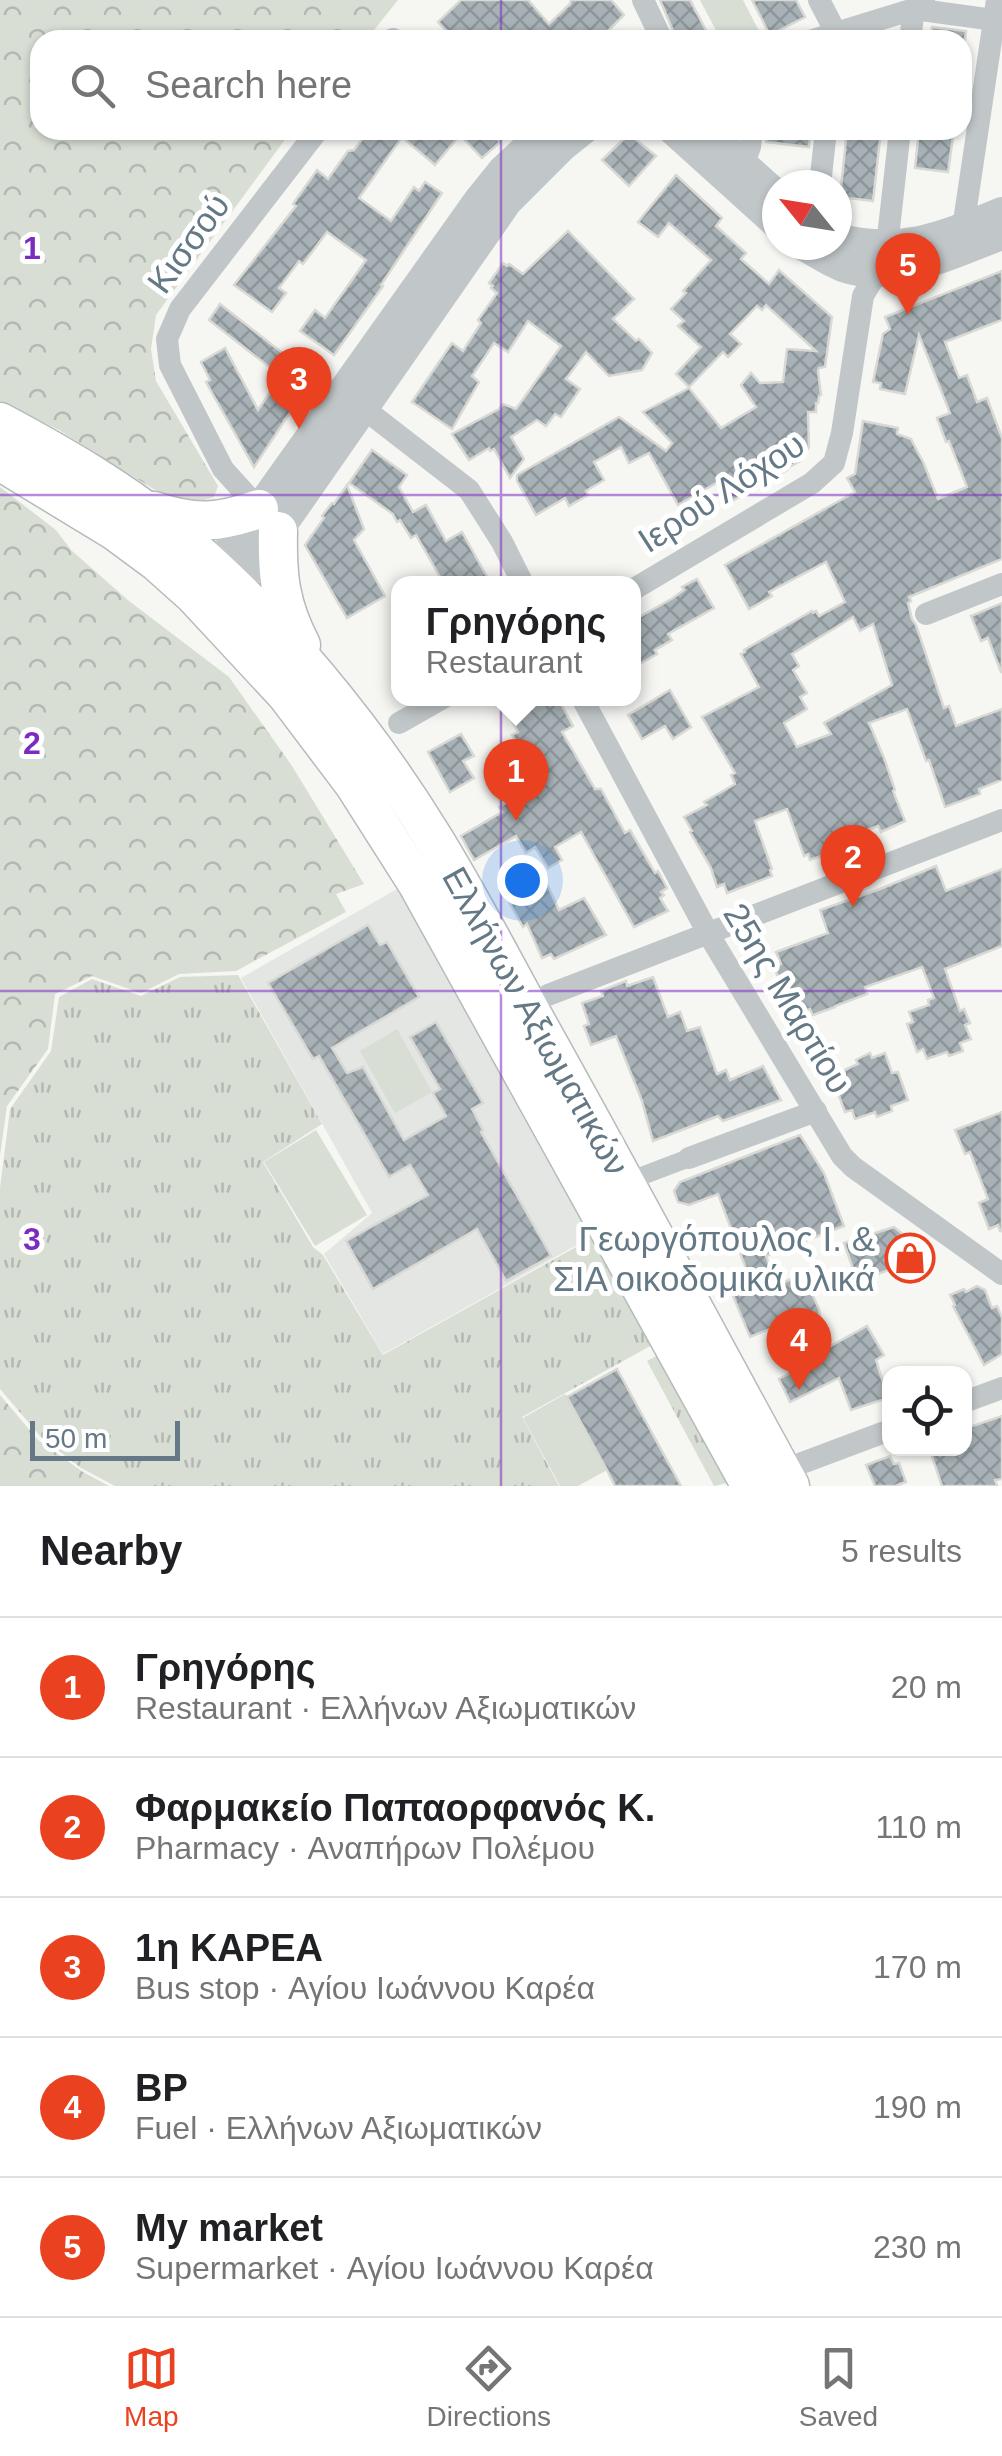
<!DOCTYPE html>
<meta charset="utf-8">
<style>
body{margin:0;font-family:Arial,sans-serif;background:#f2f2f2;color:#202124}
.controls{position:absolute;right:30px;bottom:30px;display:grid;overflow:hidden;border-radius:20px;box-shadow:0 2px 8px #0004}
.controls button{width:90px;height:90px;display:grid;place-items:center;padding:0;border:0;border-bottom:2px solid #e0e0e0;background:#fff;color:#202124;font:50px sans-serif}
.compass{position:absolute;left:762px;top:170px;width:90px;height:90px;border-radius:50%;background:#fff;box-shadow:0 2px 8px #0004;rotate:300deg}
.scale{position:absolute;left:30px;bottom:25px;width:150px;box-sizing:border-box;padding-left:10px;border:5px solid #647985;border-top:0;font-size:28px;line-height:35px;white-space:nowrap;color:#647985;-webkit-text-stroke:8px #fff;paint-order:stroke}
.you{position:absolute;left:522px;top:880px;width:35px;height:35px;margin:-25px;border:8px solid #fff;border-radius:50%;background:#1a73e8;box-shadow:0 0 0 15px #1a73e833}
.badge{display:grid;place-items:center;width:65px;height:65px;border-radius:50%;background:#ea4220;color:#fff;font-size:32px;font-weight:700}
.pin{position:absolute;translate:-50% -82px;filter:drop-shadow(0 2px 5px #0008)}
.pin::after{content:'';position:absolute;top:52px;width:35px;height:30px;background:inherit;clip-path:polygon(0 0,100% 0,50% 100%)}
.popup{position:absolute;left:391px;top:576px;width:250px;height:130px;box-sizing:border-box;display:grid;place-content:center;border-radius:20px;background:#fff;filter:drop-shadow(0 2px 8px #0005);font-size:32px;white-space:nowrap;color:#757577}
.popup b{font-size:38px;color:#202124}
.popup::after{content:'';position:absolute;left:50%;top:100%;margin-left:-20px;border:20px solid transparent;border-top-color:#fff}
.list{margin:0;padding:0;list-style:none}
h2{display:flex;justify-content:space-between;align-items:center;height:130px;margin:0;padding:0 40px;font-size:42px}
h2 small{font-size:32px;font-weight:400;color:#757577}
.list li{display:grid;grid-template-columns:65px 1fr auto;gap:30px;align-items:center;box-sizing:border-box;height:140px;padding:0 40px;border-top:2px solid #e0e0e0}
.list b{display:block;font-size:38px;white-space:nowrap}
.list p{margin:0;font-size:32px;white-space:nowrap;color:#757577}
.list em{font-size:32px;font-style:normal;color:#757577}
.icon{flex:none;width:55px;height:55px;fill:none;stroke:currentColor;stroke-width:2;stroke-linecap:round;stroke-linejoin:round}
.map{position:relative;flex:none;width:1002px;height:1486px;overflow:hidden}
.search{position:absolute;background:#fff;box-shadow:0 2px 8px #0004;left:30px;right:30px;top:30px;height:110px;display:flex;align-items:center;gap:25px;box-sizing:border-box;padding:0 35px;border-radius:30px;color:#757577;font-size:38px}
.sheet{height:830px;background:#fff}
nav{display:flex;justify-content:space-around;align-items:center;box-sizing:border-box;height:140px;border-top:2px solid #e0e0e0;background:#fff;font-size:28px;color:#757577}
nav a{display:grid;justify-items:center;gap:5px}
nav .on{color:#ea4220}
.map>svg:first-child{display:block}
</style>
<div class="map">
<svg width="1002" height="1486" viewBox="0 0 1002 1486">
<defs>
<pattern id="grass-tufts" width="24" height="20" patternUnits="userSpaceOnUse" patternTransform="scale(2.5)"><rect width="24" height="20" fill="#d8ded4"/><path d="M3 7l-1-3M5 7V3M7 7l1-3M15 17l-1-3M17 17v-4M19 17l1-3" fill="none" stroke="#b3b9b2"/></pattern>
<pattern id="forest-crowns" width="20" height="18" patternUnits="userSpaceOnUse" patternTransform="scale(2.5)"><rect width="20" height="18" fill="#d8ded4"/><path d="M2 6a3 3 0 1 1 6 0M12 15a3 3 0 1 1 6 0" fill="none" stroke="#b3b9b2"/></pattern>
<pattern id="building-cross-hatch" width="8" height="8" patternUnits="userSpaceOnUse" patternTransform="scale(2.5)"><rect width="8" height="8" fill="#a8b2b6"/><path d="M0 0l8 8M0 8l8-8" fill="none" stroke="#8c969a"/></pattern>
</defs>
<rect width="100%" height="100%" fill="#f6f6f3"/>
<polygon fill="#e4e6e4" points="397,889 529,1127 593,1236 383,1354 324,1254 372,1213 241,978"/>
<g fill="url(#grass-tufts)">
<polygon points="238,975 322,1124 263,1162 313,1247 323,1255 383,1355 594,1237 652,1345 522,1417 559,1486 115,1486 81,1468 41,1437 0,1389 0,1188 10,1109 51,1051 59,997 92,979 141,996 180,977"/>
<polygon points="660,1354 727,1483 714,1486 647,1361"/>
</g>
<g fill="url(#forest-crowns)">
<polygon points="0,0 398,0 366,40 40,40 40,130 292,130 156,315 151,349 156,381 218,486 214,497 195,503 155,490 59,430 0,401"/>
<polygon points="0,487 56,530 71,550 129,601 229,677 292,766 364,884 336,894 346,912 236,971 179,974 141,993 92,976 55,994 48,1049 7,1106 0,1156"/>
<polygon points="0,1395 38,1440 83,1472 109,1486 0,1486"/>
</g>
<g fill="#d8ded4">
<polygon points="700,0 743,0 760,33 741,40 721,40"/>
<polygon points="397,1029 432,1092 395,1113 360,1051"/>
<polygon points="316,1130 367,1215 315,1246 264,1162"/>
<polygon points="565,1394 607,1470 578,1486 560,1486 523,1418"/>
</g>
<g fill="url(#building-cross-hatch)" stroke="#d8d8d5" stroke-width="2.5" fill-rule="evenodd">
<polygon points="461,0 528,0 549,24 570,4 571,0 611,0 624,15 599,40 455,40 438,22"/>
<polygon points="660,0 690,0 711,40 677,40"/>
<polygon points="752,0 796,0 805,17 770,35"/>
<polygon points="932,27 966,31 965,40 931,40"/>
<polygon points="369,130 489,130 500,142 482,158 460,135 435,165 402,137 359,198 391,221 414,187 419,191 425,182 442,193 381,285 383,286 334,355 300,331 315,310 325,318 366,260 327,232 303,264 299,261 279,288 286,293 272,312 234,285 296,206 293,204 317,170 328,179 348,151 354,150"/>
<polygon points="767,130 811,130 809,147 766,142"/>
<polygon points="847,130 881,130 873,201 840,197"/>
<polygon points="919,130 954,130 948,172 915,168"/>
<polygon points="629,134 656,156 629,186 602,160"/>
<polygon points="676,175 722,218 716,226 746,253 741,259 769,284 779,270 832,317 825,367 819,368 818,371 821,395 819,396 818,403 816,403 816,412 808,412 809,447 800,461 786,469 787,470 730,502 718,482 678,505 649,453 629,463 621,447 594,462 604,480 586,491 588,495 569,506 565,498 536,515 517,481 517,475 619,417 666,451 672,443 643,412 689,388 721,428 756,407 741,385 751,373 760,383 783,382 787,349 816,351 766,305 762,310 757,306 730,334 741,344 728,357 723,352 689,387 676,374 701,347 678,326 684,321 671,309 686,293 683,291 711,260 669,223 658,237 638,222"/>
<polygon points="568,231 634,299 613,319 636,341 639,339 652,353 642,370 609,376 586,352 566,379 580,389 561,417 555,414 546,426 537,420 511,437 524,459 510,478 494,449 490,451 489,448 469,460 452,434 499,409 503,404 516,409 561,346 528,321 508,352 494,343 472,376 479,382 452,429 412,402 452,343 463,351 481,323 478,320 497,293 491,288 493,286 489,283 503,263 507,266 509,264 523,274"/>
<path d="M1002,271V320L945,342L959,378L967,375L977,402L987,398L1002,438V559L909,597L911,601L908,603L912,619L916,625L944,708L949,706L956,726L1002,709V780L979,789L980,794L945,807L929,760L926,761L907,709L869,723L884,758L895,790L893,791L905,821L881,832L878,826L846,837V840L844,841L846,847L810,860L808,854L804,856L787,809L755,821L772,869L770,870L772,876L727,893L724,884L717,887L711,868L690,832L692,831L684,817L707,805L704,802L735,784L731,775L735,773L702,717L759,687L741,654L745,652L744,650L812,611L813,613L816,611L819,616L845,602L826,562L769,592L772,596L749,609L725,565L855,492L847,478L855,474L863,421L898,428L897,434L911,439L924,464L938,499L967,487L949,441L946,442L937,418L950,413L919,335L905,394L880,389L881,383L873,382L883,334L890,329L885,317ZM853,617L860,631L873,624L892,685L824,723L831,734L797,747L784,723L807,709L800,697L807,693L793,670L799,666L792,654Z"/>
<polygon points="220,304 318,381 307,396 303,393 254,467 206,382 210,380 201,362 225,348 258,410 281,376 209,320"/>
<polygon points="372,450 407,475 399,487 413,512 426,505 446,541 462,532 491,584 444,584 416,535 411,538 400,520 397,522 393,514 349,483"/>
<polygon points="347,485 364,529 354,540 385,596 347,618 305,545 324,518 322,516 332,503 334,504"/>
<polygon points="697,579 714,608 668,634 672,640 655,650 657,654 634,667 634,620 673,598 684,590 682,587"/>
<polygon points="1002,603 1002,672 1001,672 988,638 981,641 971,616"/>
<polygon points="670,690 691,727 673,739 665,726 642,739 628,715"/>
<polygon points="529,698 558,698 573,726 562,732 595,789 601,789 625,833 630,830 655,873 658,871 667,888 661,892 664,895 660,898 668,911 634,927 581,832 555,847 562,860 548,868 535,847 526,853 516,836 474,860 461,836 502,812 499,807 538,785 512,735 518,732 506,711"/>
<polygon points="461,734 474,756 463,761 474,778 450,792 428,752"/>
<polygon points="936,866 946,891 1002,869 1002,946 945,969 960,1011 964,1009 970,1023 965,1025 971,1039 960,1043 963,1051 949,1056 947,1052 927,1059 923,1049 917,1052 907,1024 913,1022 909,1012 929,1005 928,1000 934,998 922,967 865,987 867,994 835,1006 835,1007 813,1015 810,1009 792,1015 774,966 781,964 776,952 828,933 820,910 880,889"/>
<polygon points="546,882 559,910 584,898 606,935 554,959 551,954 542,958 527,924 523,927 509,902"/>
<polygon points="368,925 380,945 387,942 419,997 332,1048 347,1073 363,1067 404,1140 446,1116 433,1093 440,1089 410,1037 436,1022 483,1103 472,1109 483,1130 481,1132 551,1256 506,1281 477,1229 373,1289 346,1241 428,1195 410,1165 389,1177 319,1056 313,1059 268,983"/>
<polygon points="653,977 668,1017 680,1012 687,1031 700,1027 717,1074 726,1070 730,1080 763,1066 781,1100 723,1121 718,1116 653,1141 642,1101 616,1036 591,1045 584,1026 589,1024 582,1003 603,996 601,991 626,981 627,986"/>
<polygon points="870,1053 872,1058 885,1053 892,1073 898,1072 908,1100 891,1106 892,1111 877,1117 875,1112 855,1119 852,1110 845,1112 835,1085 842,1083 838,1073 858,1064 856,1060"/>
<polygon points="1002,1112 1002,1231 1000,1231 998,1225 989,1229 979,1203 988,1199 970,1152 965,1154 955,1130"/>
<polygon points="800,1135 824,1173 844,1226 766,1256 777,1285 803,1274 819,1309 820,1316 773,1336 770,1329 750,1337 733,1296 753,1287 718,1194 689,1205 678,1202 674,1191 680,1182"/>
<polygon points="894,1227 921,1249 915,1251 919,1259 864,1279 861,1272 855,1274 844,1243"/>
<polygon points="977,1286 985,1290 992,1308 997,1306 1002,1317 1002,1354 984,1365 953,1306 955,1305 950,1295 964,1289 966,1292"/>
<polygon points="867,1326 884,1355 876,1360 888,1398 851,1410 839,1378 790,1402 779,1379 823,1356 820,1352"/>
<polygon points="617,1369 681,1486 615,1486 607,1470 567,1397"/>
<polygon points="1002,1416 1002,1479 995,1480 997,1486 942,1486 929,1448 964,1448 964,1429"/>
<polygon points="890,1456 894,1464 899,1463 906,1482 895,1486 875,1486 866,1465"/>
</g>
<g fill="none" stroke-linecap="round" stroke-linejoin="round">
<g stroke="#b5babd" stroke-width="41">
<g id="primary">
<path d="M0,422C62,455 124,491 178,536C274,616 367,730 432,836C472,900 506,968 543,1034C627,1184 707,1335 790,1486"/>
<polyline points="0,461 115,531 157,562 194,595 286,694 354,784 417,883 751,1486"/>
<path d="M154,511C195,525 219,523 259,509"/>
<path d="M278,531C277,576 280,605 301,645"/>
</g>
</g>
<polyline stroke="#c1c7c9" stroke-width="18" points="626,1182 689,1158"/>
<g stroke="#c1c7c9" stroke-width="22">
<polyline points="643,0 662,40"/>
<polyline points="819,0 836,33 835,40"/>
<polyline points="914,9 1002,21"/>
<polyline points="392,40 393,39"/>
<polyline points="813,40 914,9 924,0"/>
<polyline points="910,40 914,9"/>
<polyline points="743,164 750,147 752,130"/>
<polyline points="820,185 826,130"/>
<polyline points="963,228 997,0"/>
<polyline points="363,408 469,490 502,542 523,584"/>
<polyline points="259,509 223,469 170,365 167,339 180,309 318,130"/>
<polyline points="634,589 812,483 834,463 842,433 863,296 877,272 887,246 900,130"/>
<polyline points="926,614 1002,584"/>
<polyline points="582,698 709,935 842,1156 853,1167 1002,1274"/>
<polyline points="399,723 443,698"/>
<polyline points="548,995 1002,820"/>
<polyline points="689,1158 816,1111"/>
<polyline points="964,1402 1002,1388"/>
<polyline points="783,1474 802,1463 890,1430"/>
</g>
<g stroke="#c1c7c9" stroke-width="30">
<polyline points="673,130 777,224"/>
<polyline points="705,130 777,195"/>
<path d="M837,238C902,255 943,236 1002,212"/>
<path d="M802,245C815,252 829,262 843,267C894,285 955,252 1002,235"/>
<polyline points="201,585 244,530 478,201 503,170 546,130"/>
<polyline points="223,604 278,531 507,202 563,146 583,130"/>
</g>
<use href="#primary" stroke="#fff" stroke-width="38"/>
</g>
<path fill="none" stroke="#7b2cbf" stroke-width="2.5" stroke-opacity="0.55" d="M501,0V40M501,130V1486M0,495H1002M0,991H1002"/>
<defs>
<g id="shop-ring" transform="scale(2.5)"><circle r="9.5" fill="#fff" stroke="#ea4220" stroke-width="1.5"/><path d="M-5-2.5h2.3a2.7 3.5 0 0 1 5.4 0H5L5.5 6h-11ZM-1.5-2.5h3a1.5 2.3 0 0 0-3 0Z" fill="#ea4220"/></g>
</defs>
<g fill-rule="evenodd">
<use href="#shop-ring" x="910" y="1258"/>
</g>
<g text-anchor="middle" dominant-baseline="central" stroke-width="10" stroke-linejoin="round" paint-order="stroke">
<g font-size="35" fill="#647985" stroke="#fff">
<text transform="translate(188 243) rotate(-54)">Κισσού</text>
<text transform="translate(721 492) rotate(-33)">Ιερού Λόχου</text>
<text transform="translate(788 998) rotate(59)">25ης Μαρτίου</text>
<text transform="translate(536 1021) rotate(61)">Ελλήνων Αξιωματικών</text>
</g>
<g font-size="35" fill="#647985" stroke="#fff" text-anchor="end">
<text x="875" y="1238">Γεωργόπουλος Ι. &amp;<tspan x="875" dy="40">ΣΙΑ οικοδομικά υλικά</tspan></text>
</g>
</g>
<g font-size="32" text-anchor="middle" font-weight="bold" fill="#7b2cbf" stroke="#fff" stroke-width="10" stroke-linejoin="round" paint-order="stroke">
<text x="32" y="259">1</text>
<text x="32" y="754">2</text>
<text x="32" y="1250">3</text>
</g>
</svg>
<div class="controls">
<button><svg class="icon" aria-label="locate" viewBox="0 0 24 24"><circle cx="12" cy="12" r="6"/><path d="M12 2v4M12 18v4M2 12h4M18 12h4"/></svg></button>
</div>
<svg class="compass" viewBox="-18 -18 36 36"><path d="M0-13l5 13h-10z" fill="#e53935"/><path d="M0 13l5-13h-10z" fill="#757577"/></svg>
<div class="scale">50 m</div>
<div class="you"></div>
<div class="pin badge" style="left:516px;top:821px">1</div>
<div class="popup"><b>Γρηγόρης</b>Restaurant</div>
<div class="pin badge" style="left:853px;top:907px">2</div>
<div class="pin badge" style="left:299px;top:429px">3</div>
<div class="pin badge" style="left:799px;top:1390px">4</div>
<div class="pin badge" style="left:908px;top:315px">5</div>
<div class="search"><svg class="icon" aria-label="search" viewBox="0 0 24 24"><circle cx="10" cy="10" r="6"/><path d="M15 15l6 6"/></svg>Search here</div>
</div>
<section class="sheet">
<h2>Nearby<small>5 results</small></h2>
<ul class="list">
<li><span class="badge">1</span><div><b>Γρηγόρης</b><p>Restaurant · Ελλήνων Αξιωματικών</p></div><em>20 m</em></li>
<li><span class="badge">2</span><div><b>Φαρμακείο Παπαορφανός Κ.</b><p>Pharmacy · Αναπήρων Πολέμου</p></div><em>110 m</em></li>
<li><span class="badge">3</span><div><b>1η ΚΑΡΕΑ</b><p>Bus stop · Αγίου Ιωάννου Καρέα</p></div><em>170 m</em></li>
<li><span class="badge">4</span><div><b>BP</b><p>Fuel · Ελλήνων Αξιωματικών</p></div><em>190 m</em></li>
<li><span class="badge">5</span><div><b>My market</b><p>Supermarket · Αγίου Ιωάννου Καρέα</p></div><em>230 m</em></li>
</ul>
</section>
<nav>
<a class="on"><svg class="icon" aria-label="map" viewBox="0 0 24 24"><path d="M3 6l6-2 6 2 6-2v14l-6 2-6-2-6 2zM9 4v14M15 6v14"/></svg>Map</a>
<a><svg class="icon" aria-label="directions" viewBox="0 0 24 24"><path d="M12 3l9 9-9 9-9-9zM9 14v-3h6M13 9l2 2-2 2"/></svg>Directions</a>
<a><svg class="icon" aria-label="saved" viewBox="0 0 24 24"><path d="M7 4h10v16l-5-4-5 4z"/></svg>Saved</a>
</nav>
